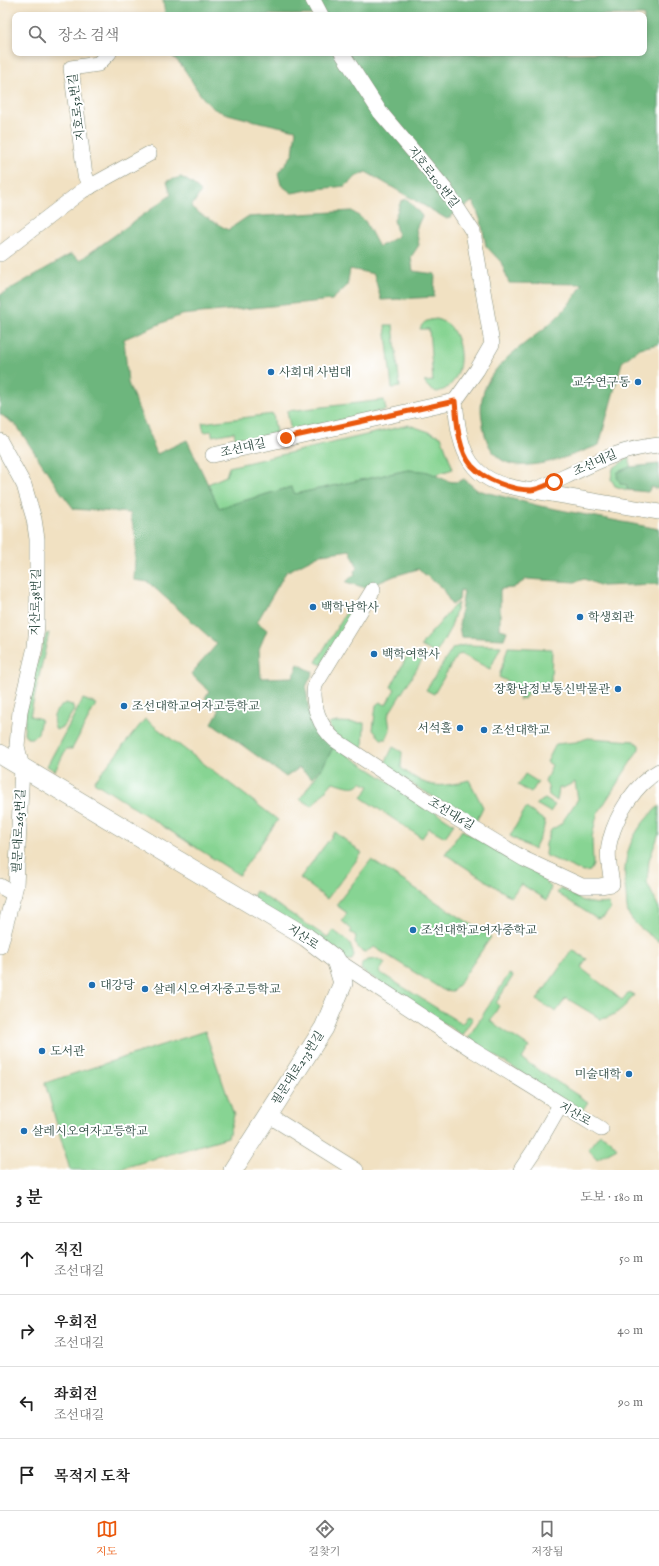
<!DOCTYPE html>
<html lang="ko">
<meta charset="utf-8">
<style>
body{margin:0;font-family:"IM FELL English","Noto Serif KR",serif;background:#f2f2f2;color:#222}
.stop{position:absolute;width:12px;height:12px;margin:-9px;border:3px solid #ea580c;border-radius:50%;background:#fff}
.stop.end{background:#ea580c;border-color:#fff;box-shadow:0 1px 4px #0008}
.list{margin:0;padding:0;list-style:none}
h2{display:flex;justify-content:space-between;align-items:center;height:52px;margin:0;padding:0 16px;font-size:17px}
h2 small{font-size:13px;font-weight:400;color:#767676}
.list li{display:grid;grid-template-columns:26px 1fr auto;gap:12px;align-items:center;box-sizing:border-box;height:72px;padding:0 16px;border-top:1px solid #e0e0e0}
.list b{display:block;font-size:15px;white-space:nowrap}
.list p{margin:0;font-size:13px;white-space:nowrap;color:#767676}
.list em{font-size:13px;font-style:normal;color:#767676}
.icon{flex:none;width:22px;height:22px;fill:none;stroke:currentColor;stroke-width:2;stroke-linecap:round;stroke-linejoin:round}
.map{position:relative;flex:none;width:659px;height:1170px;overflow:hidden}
.search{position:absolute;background:#fff;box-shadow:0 2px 6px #0003;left:12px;right:12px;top:12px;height:44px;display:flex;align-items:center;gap:10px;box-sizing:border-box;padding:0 14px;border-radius:8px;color:#767676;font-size:15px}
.sheet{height:340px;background:#fff}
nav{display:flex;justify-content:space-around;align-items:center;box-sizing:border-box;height:56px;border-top:1px solid #e0e0e0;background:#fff;font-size:11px;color:#767676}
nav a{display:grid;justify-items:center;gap:2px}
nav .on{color:#ea580c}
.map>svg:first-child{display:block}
</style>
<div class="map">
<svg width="659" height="1170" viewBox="0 0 659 1170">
<rect width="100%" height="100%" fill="#fff"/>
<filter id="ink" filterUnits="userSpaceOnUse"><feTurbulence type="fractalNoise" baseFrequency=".025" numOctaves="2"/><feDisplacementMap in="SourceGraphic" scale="8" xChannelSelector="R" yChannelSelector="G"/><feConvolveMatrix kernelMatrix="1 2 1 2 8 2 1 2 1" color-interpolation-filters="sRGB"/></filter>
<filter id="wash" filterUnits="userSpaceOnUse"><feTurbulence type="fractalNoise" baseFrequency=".012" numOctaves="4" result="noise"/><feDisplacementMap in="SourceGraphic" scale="16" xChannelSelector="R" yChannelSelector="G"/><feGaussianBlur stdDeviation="0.9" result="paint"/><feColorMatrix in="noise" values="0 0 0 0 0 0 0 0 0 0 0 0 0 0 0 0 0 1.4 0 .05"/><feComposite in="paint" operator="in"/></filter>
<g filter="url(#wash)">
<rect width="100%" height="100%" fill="#f1e1c2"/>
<g fill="#87d493" stroke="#538864">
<path d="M437,319C443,322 449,323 452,329C463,345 464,374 448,387C445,390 440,391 437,392L430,389L424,382L433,381L429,329H420C423,321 428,320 437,319Z"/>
<polygon points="385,325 393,325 400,387 392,388"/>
<polygon points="384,400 386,410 291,431 287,411"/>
<polygon points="273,414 276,433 236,442 234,432 212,436 212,431 204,432 202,423"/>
<polygon points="409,425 441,436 453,469 434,475 427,472 408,470 295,494 291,487 219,508 208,484 226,476 229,467"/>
<polygon points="630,457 630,467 618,472 628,485 627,490 615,486 611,479 613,468"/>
<path d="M458,603L451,627L436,654L421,646C427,635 436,629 443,619C449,612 451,608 458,603Z"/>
<polygon points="347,611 352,615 322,665 316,662"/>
<polygon points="49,633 30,716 41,719 38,733 33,738 27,738 24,733 27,697 46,634"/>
<polygon points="465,645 501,646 490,669 461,654 457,655 434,694 426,690 453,648"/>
<polygon points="508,647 552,649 551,683 534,683 524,699 519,700 523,689 499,677"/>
<polygon points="414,656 423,659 388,715 390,730 386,739 381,739 373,730 376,705 380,702 386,705 395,689 391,687 406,658"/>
<polygon points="83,699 96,704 72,749 66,749 55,771 47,766"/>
<path d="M66,703L72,705L74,710L64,726L56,730C50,718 55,709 66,703Z"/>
<polygon points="145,719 278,820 239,875 94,782"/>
<polygon points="337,722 364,723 363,752 334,734 328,724"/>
<polygon points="588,738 634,741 639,745 639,749 597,815 592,837 593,865 590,871 583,872 545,855 546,844 551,830 561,824 578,799 575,782 563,788 559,788 557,801 549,795 548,786 545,782 552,765 547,762 556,744 576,742"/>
<path d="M334,746L454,824L445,837L429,828L422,838L362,798L369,786L361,782C355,791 343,784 333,782L312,806L300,799L323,766Z"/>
<path d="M393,747L402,752L401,768C427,788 437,789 469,780L483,807L476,822L390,771L386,761Z"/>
<polygon points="525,774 538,782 531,793 518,785"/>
<polygon points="545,799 555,805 550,812 536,804"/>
<path d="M659,806V834L649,860L647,883L659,908V942C649,934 635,926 629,915C626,910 627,900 626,894C621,856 631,831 659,806Z"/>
<polygon points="526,808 545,821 543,831 534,850 510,836"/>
<polygon points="462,830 538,874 551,887 547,900 521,884 511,897 445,854"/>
<polygon points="335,832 362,853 327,899 300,878"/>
<polygon points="371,860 491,937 456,988 453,991 443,990 374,947 365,952 361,951 355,943 356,936 350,932 352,930 342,921 347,913 336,905"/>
<path d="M561,888C579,899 586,906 609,903L610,909L604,917L597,919L557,893Z"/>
<polygon points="256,891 328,938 333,930 350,943 354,955 352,960 346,960 251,900"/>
<path d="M572,950L587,959L581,968L622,1000L629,992L634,995C626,1006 615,1017 601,1019L566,998L556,1012L537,1000Z"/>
<polygon points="378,959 385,963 379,972 462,1024 468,1016 473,1018 462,1035 361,970 362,963 368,960"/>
<polygon points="509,974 513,976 496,1003 499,1006 490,1021 529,1047 522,1059 588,1102 581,1112 468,1038"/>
<polygon points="205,1031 234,1115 228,1137 116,1170 70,1170 45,1083"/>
<polygon points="600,1134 610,1140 617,1148 597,1159 588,1149"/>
</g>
<g fill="#6db67d" stroke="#467a58">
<path d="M163,0H659V344L640,348L622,362L599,445C573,455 514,480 494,453C486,443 484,432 482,419C474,367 527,347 557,317C567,308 576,295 583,284L509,283L501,262L486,246L481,221L473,201L447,219L366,172L357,176L345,186L308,190L292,193L281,185L278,173L293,154L296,130C283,127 219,114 213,108C194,93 190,70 172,56L171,53H644V15H165Z"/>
<path d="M181,177L193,184L201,192L191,207L202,215L228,230L247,217L352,211L365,221L379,247L398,236L394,220L401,201L407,199L422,216L416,229L419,245L411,257L413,271L435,274L434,297L381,300L374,274L350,269L347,286L332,300L181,315L124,339L128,383L157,454L187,440L219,508L291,487L295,494L408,470C414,471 422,470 428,472C441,476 450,487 464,479L477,490L540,506L659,529V584L602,586L584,579L575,582L527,579L513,588L500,589V629L507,631L504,639L461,637L459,626L464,591L460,590L459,600L452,605L442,588L418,569L394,576L366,588L346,582L355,574L354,571L358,568L350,550L321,554L286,572L257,622L267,630L259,649L261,678L293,677L298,664L313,672L306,687L309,712L319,731L334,746L323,766L312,778L299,768L286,777L212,723L219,711L205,698L209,691L191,674L217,644L148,582L134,580L136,539L130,513L74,509L60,491L17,426L0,414V295L71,254L80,260L171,195L167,181Z"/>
<polygon points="659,464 659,489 651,487 648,492 627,490 627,485 621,484 617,477 618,472 630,467"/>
</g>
</g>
<g filter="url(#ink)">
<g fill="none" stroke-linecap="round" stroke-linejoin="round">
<g stroke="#888f7b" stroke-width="16">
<g id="minor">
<polyline points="313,0 321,15"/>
<polyline points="342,53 380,112 445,189 473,232 492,344 477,370 455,401"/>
<polyline points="90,187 85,175 71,68 98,64 109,53"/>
<polyline points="0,254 82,191 149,154"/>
<polyline points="0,441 24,485 34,519 37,539 37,624 35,647 20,711 17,746 22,768 16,885 0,946"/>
<path d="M213,455L455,401C459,442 464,478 512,487C518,488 527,491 533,490C547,486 560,479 573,473C602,459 626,448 659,445"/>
<polyline points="534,491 659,512"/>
<path d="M373,590L315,685C311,705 320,727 335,740L429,802L524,859L582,886H600L612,884C610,870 606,854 610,840C617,814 635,784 659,771"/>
<polyline points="0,886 14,894"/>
<polyline points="336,960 473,1050 601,1129"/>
<polyline points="268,1115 356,1170"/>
<polyline points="521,1170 533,1152 560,1105"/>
</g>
</g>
<g stroke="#888f7b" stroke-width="20">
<polyline id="tertiary" points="0,754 306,937 336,960 343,983 324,1028 233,1170"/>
</g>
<use href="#minor" stroke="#fff" stroke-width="15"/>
<use href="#tertiary" stroke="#fff" stroke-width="19"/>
</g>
</g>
<g fill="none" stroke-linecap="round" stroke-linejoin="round" filter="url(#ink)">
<path stroke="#ea580c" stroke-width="5" d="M286,438L455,401C457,422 458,450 472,466C485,480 512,490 531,490C538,490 547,485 554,482"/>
</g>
<g fill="#1f6fb2" stroke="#fff" stroke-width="1.5">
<circle cx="271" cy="372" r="4"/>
<circle cx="638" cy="382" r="4"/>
<circle cx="313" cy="607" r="4"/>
<circle cx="580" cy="617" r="4"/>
<circle cx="374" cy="654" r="4"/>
<circle cx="618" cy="689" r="4"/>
<circle cx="124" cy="706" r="4"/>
<circle cx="460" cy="728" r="4"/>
<circle cx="484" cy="730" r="4"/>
<circle cx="413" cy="930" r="4"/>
<circle cx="92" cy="985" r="4"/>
<circle cx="145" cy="989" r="4"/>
<circle cx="42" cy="1051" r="4"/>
<circle cx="629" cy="1074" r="4"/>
<circle cx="24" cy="1131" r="4"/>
</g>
<g text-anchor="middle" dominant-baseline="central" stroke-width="4" stroke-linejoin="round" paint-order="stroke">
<g font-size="12" fill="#1f3d34" stroke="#fff">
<text transform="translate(77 107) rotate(-97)">지호로52번길</text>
<text transform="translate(433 177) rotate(52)">지호로100번길</text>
<text transform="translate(243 448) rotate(-13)">조선대길</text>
<text transform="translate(595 463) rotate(-24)">조선대길</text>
<text transform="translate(36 602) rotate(-89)">지산로38번길</text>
<text transform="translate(451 814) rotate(31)">조선대6길</text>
<text transform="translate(19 831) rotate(-87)">필문대로263번길</text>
<text transform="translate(303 937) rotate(34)">지산로</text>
<text transform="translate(298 1068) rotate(-57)">필문대로273번길</text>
<text transform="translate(575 1114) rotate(30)">지산로</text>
</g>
<g font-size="12" fill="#1f3d34" stroke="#fff" text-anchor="start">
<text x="279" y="372">사회대 사범대</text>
<text x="630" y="382" text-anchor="end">교수연구동</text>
<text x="321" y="607">백학남학사</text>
<text x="588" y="617">학생회관</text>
<text x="382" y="654">백학여학사</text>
<text x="610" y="689" text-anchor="end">장황남정보통신박물관</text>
<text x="132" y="706">조선대학교여자고등학교</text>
<text x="452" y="728" text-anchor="end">서석홀</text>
<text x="492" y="730">조선대학교</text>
<text x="421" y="930">조선대학교여자중학교</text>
<text x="100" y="985">대강당</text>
<text x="153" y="989">살레시오여자중고등학교</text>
<text x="50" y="1051">도서관</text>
<text x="621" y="1074" text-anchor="end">미술대학</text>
<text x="32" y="1131">살레시오여자고등학교</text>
</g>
</g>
</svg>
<div class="stop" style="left:554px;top:482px"></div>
<div class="stop end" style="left:286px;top:438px"></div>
<div class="search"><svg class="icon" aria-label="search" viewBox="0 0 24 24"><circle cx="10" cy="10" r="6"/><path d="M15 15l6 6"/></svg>장소 검색</div>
</div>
<section class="sheet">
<h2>3 분<small>도보 · 180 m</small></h2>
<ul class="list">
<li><svg class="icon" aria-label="ahead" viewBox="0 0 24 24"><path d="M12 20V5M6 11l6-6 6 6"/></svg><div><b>직진</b><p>조선대길</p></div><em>50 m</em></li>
<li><svg class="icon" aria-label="right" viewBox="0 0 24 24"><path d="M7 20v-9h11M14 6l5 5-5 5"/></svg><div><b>우회전</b><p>조선대길</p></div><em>40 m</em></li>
<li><svg class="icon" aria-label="left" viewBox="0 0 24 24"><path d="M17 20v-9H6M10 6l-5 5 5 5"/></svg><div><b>좌회전</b><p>조선대길</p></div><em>90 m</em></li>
<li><svg class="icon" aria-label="arrive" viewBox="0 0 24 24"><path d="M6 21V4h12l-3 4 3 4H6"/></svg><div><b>목적지 도착</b></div></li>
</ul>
</section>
<nav>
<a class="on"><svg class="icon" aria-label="map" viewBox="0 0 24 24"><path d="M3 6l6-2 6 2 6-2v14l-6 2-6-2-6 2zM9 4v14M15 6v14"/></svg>지도</a>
<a><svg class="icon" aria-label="directions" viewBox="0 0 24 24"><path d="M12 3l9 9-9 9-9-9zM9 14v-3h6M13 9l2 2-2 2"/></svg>길찾기</a>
<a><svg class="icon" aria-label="saved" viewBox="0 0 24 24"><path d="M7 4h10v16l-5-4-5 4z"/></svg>저장됨</a>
</nav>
